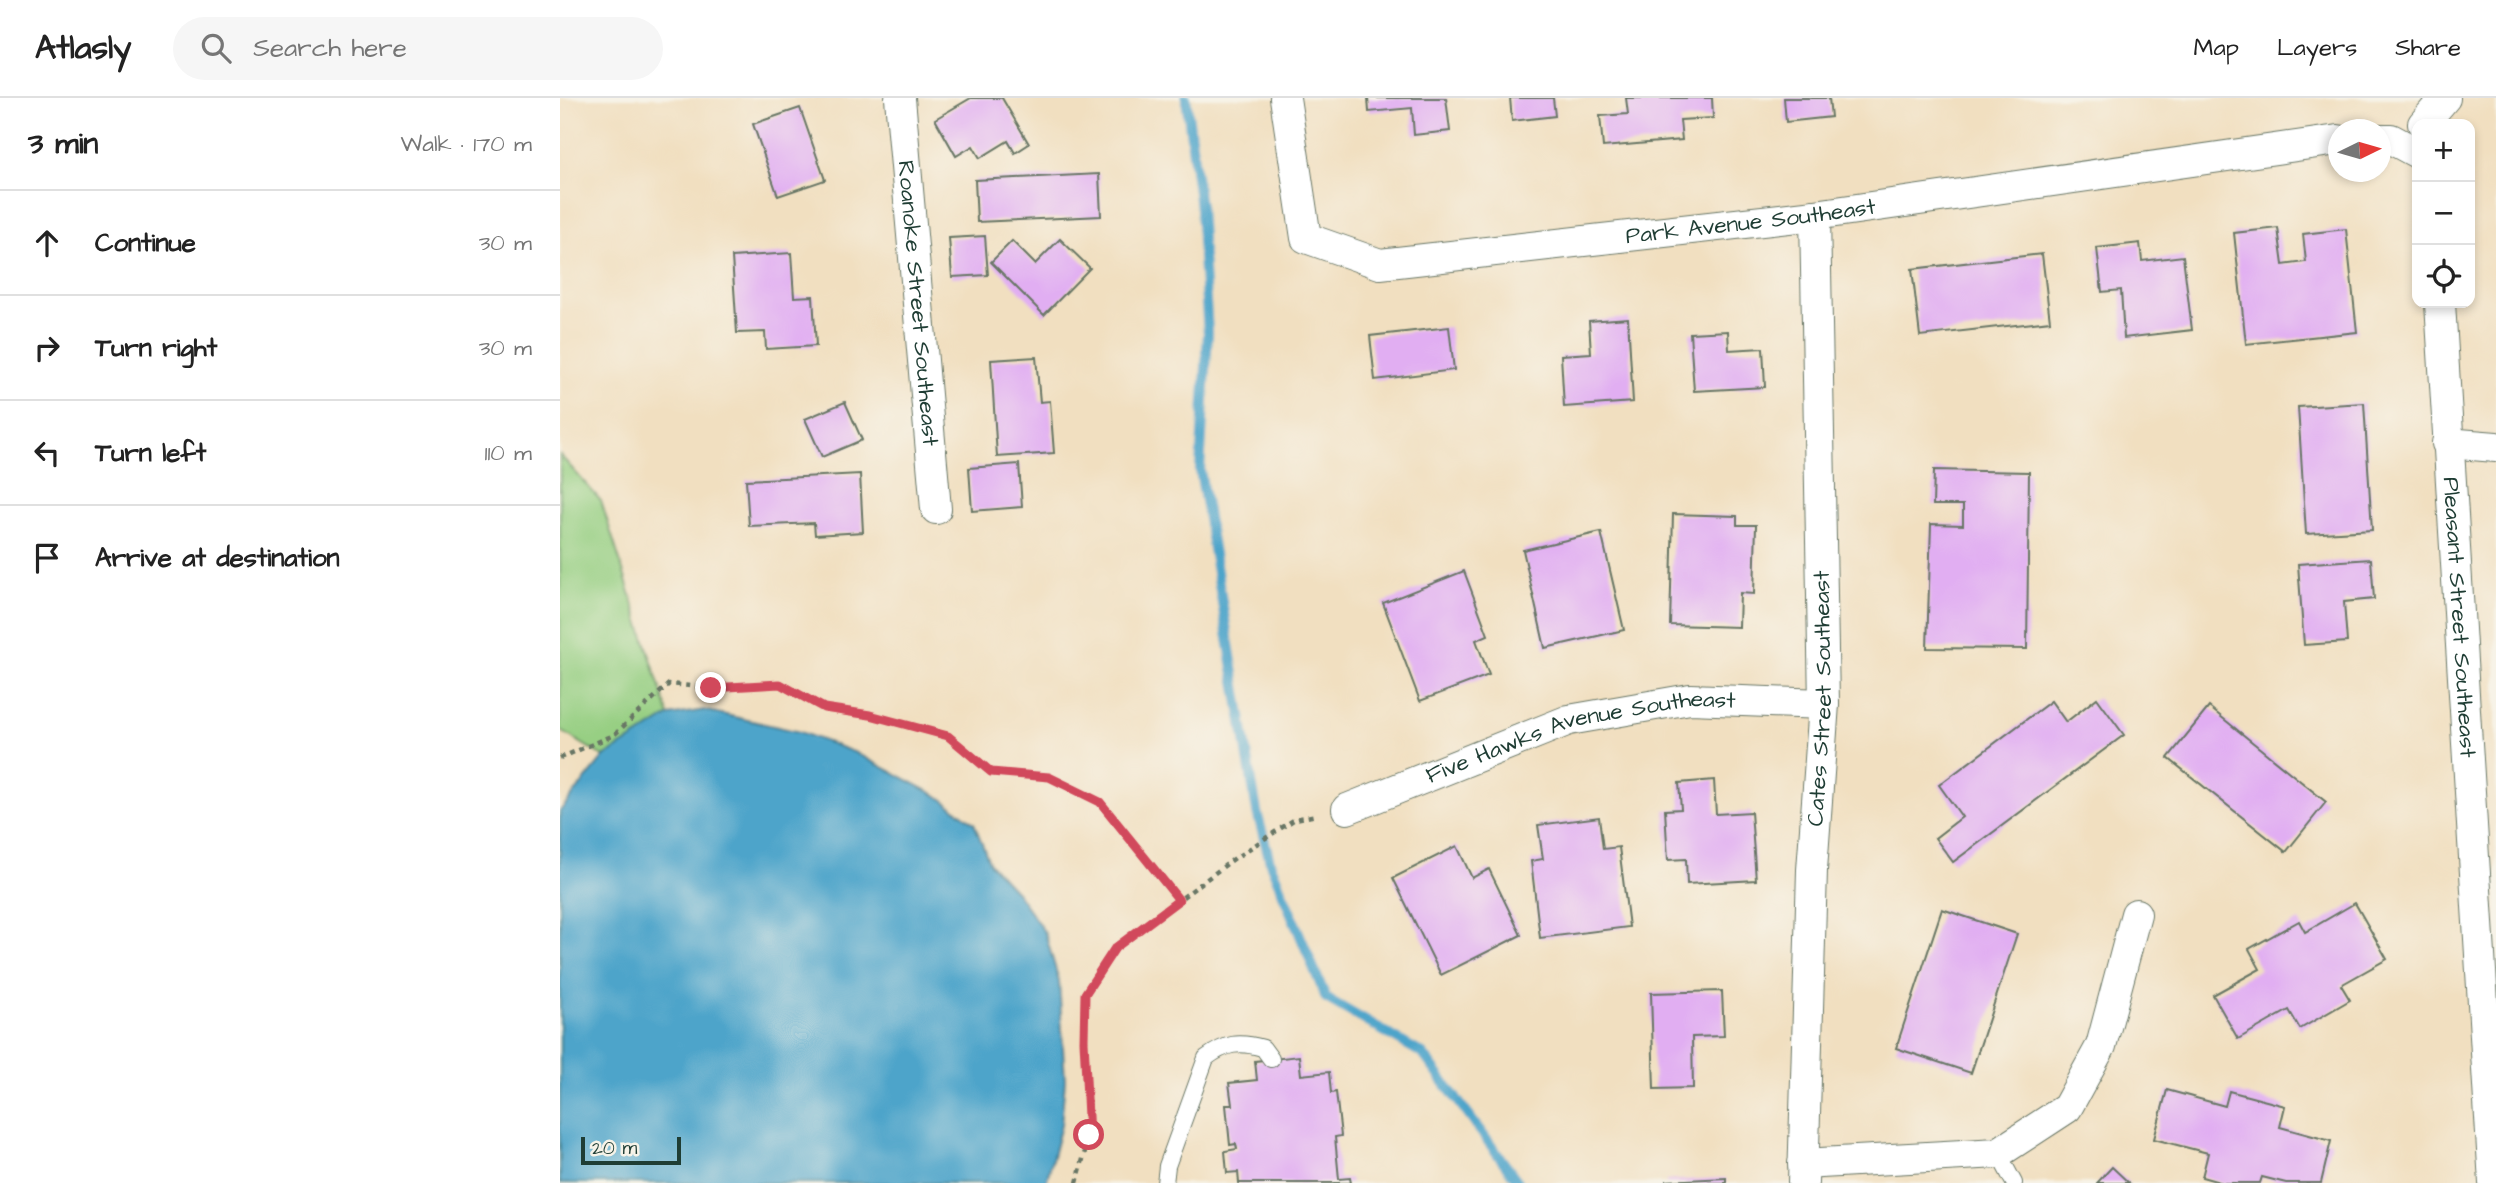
<!DOCTYPE html>
<meta charset="utf-8">
<style>
body{margin:0;font-family:"Architects Daughter",sans-serif;background:#f6f6f6;color:#222}
.controls{position:absolute;right:21px;top:21px;display:grid;overflow:hidden;border-radius:14px;box-shadow:0 4px 10px #0003}
.controls button{width:63px;height:63px;display:grid;place-items:center;padding:0;border:0;border-bottom:2px solid #e0e0e0;background:#fff;color:#222;font:35px sans-serif}
.compass{position:absolute;left:1768px;top:21px;width:63px;height:63px;border-radius:50%;background:#fff;box-shadow:0 4px 10px #0003;rotate:85deg}
.scale{position:absolute;left:21px;bottom:18px;width:100px;box-sizing:border-box;padding-left:7px;border:4px solid #1f3d34;border-top:0;font-size:19px;line-height:24px;white-space:nowrap;color:#1f3d34;-webkit-text-stroke:5px #f7f3e8;paint-order:stroke}
.stop{position:absolute;width:21px;height:21px;margin:-16px;border:5px solid #d1495b;border-radius:50%;background:#fff}
.stop.end{background:#d1495b;border-color:#fff;box-shadow:0 2px 7px #0008}
.list{margin:0;padding:0;list-style:none}
h2{display:flex;justify-content:space-between;align-items:center;height:91px;margin:0;padding:0 28px;font-size:30px}
h2 small{font-size:23px;font-weight:400;color:#767676}
.list li{display:grid;grid-template-columns:46px 1fr auto;gap:21px;align-items:center;box-sizing:border-box;height:105px;padding:0 28px;border-top:2px solid #e0e0e0}
.list b{display:block;font-size:26px;white-space:nowrap}
.list em{font-size:23px;font-style:normal;color:#767676}
.icon{flex:none;width:38px;height:38px;fill:none;stroke:currentColor;stroke-width:2;stroke-linecap:round;stroke-linejoin:round}
.map{position:relative;flex:none;width:1936px;height:1085px;overflow:hidden}
header{display:flex;align-items:center;gap:42px;box-sizing:border-box;height:98px;padding:0 35px;background:#fff;border-bottom:2px solid #e0e0e0}
header strong{font-size:33px}
nav{display:flex;gap:38px;margin-inline-start:auto;font-size:24px}
.search{width:490px;height:63px;background:#f6f6f6;display:flex;align-items:center;gap:18px;box-sizing:border-box;padding:0 24px;border-radius:38px;color:#767676;font-size:26px}
main{display:flex}
aside{flex:1;background:#fff}
.map>svg:first-child{display:block}
</style>
<header>
<strong>Atlasly</strong>
<div class="search"><svg class="icon" aria-label="search" viewBox="0 0 24 24"><circle cx="10" cy="10" r="6"/><path d="M15 15l6 6"/></svg>Search here</div>
<nav><a>Map</a><a>Layers</a><a>Share</a></nav>
</header>
<main>
<aside>
<h2>3 min<small>Walk · 170 m</small></h2>
<ul class="list">
<li><svg class="icon" aria-label="ahead" viewBox="0 0 24 24"><path d="M12 20V5M6 11l6-6 6 6"/></svg><div><b>Continue</b></div><em>30 m</em></li>
<li><svg class="icon" aria-label="right" viewBox="0 0 24 24"><path d="M7 20v-9h11M14 6l5 5-5 5"/></svg><div><b>Turn right</b></div><em>30 m</em></li>
<li><svg class="icon" aria-label="left" viewBox="0 0 24 24"><path d="M17 20v-9H6M10 6l-5 5 5 5"/></svg><div><b>Turn left</b></div><em>110 m</em></li>
<li><svg class="icon" aria-label="arrive" viewBox="0 0 24 24"><path d="M6 21V4h12l-3 4 3 4H6"/></svg><div><b>Arrive at destination</b></div></li>
</ul>
</aside>
<div class="map">
<svg width="1936" height="1085" viewBox="0 0 1936 1085">
<rect width="100%" height="100%" fill="#f7f3e8"/>
<filter id="ink" filterUnits="userSpaceOnUse"><feTurbulence type="fractalNoise" baseFrequency=".0143" numOctaves="2"/><feDisplacementMap in="SourceGraphic" scale="14" xChannelSelector="R" yChannelSelector="G"/><feConvolveMatrix kernelMatrix="1 2 1 2 8 2 1 2 1" color-interpolation-filters="sRGB"/></filter>
<filter id="wash" filterUnits="userSpaceOnUse"><feTurbulence type="fractalNoise" baseFrequency=".00686" numOctaves="4" result="noise"/><feDisplacementMap in="SourceGraphic" scale="28" xChannelSelector="R" yChannelSelector="G"/><feGaussianBlur stdDeviation="1.57" result="paint"/><feColorMatrix in="noise" values="0 0 0 0 0 0 0 0 0 0 0 0 0 0 0 0 0 1.4 0 .05"/><feComposite in="paint" operator="in"/></filter>
<g filter="url(#wash)">
<rect width="100%" height="100%" fill="#f1dfc0"/>
<polygon fill="#97cf83" stroke="#5b865c" stroke-width="2" points="0,357 41,403 109,618 44,659 0,632"/>
<polygon fill="#4da4ca" stroke="#36707f" stroke-width="2" points="144,612 240,634 296,655 378,698 414,725 430,766 457,795 485,835 499,883 505,982 501,1027 486,1085 0,1085 0,713 44,659 109,618"/>
<g fill="none" stroke-linecap="round" stroke-linejoin="round">
<polyline stroke="#4da4ca" stroke-width="10" points="626,0 640,110 648,235 640,372 697,714 711,767 766,900 863,956 959,1085"/>
</g>
<g id="blocks">
<g fill="#e1aef2">
<polygon points="411,0 442,0 469,46 455,55 448,43 420,60 413,48 396,58 375,21"/>
<polygon points="808,0 886,0 890,33 854,37 852,10 809,14"/>
<polygon points="950,0 993,0 995,18 952,23"/>
<polygon points="1066,0 1152,0 1153,20 1120,22 1122,42 1043,49 1040,18 1068,16"/>
<polygon points="1224,0 1269,0 1271,19 1226,24"/>
<polygon points="240,10 265,82 218,98 193,26"/>
<polygon points="539,76 541,118 417,124 415,82"/>
<polygon points="1718,130 1723,167 1746,164 1743,136 1786,131 1797,234 1686,246 1674,135"/>
<polygon points="425,138 428,177 392,179 389,140"/>
<polygon points="500,141 530,170 484,217 431,164 452,143 475,166"/>
<polygon points="1580,145 1582,163 1623,158 1632,232 1564,240 1561,192 1542,194 1537,150"/>
<polygon points="231,155 234,199 253,198 256,248 206,251 205,234 177,235 172,159"/>
<polygon points="1482,156 1490,223 1360,238 1352,171"/>
<polygon points="1068,220 1073,304 1004,309 1001,257 1031,255 1029,223"/>
<polygon points="889,229 894,272 815,282 810,238"/>
<polygon points="1168,233 1169,252 1203,250 1205,289 1134,293 1130,235"/>
<polygon points="476,259 480,304 490,303 494,355 437,359 431,262"/>
<polygon points="285,304 302,342 262,359 245,321"/>
<polygon points="1804,305 1812,432 1746,436 1738,309"/>
<polygon points="459,366 462,409 412,413 409,370"/>
<polygon points="1374,372 1469,374 1467,551 1367,550 1371,426 1403,427 1403,407 1373,407"/>
<polygon points="300,376 303,434 255,437 254,425 189,428 186,382"/>
<polygon points="1113,416 1177,418 1177,427 1196,427 1194,496 1180,495 1179,529 1110,527"/>
<polygon points="1041,434 1064,532 985,550 963,452"/>
<polygon points="1811,461 1814,501 1784,504 1787,544 1744,547 1738,466"/>
<polygon points="904,473 928,537 916,542 929,577 860,603 823,505"/>
<polygon points="1537,600 1564,637 1393,764 1375,740 1402,719 1379,687 1491,603 1506,624"/>
<polygon points="1649,609 1766,704 1726,754 1608,660"/>
<polygon points="1154,682 1156,716 1191,714 1196,782 1127,786 1126,761 1108,762 1105,712 1121,711 1119,685"/>
<polygon points="1039,719 1043,751 1059,749 1069,829 980,840 971,763 983,761 978,727"/>
<polygon points="897,748 912,780 929,771 961,837 881,877 833,780"/>
<polygon points="1795,805 1827,861 1781,887 1790,902 1740,931 1729,912 1678,941 1653,897 1700,871 1689,851 1739,823 1745,834"/>
<polygon points="1382,811 1457,836 1411,975 1336,950"/>
<polygon points="1162,893 1164,938 1132,939 1133,990 1094,991 1091,895"/>
<polygon points="739,958 741,977 769,974 771,995 776,994 781,1038 775,1039 779,1081 790,1080 791,1085 679,1085 678,1074 667,1075 665,1053 677,1051 676,1046 670,1047 666,1007 672,1007 669,985 697,982 695,963"/>
<polygon points="1607,992 1665,1008 1669,993 1725,1008 1720,1029 1771,1043 1761,1085 1726,1085 1702,1079 1700,1085 1663,1085 1642,1079 1648,1055 1594,1041"/>
<polygon points="1552,1069 1569,1085 1537,1085"/>
<polygon points="1166,1080 1166,1085 1106,1085 1106,1083"/>
</g>
</g>
</g>
<g filter="url(#ink)">
<use href="#blocks" fill-opacity="0" stroke="#687665" stroke-width="2"/>
<g fill="none" stroke-linecap="round" stroke-linejoin="round">
<g stroke="#687665" stroke-width="18">
<g id="service">
<polyline points="1438,1055 1454,1085"/>
<path d="M605,1085L607,1068L646,960C666,945 679,943 703,950L711,961"/>
</g>
</g>
<g stroke="#687665" stroke-width="32">
<g id="minor">
<path id="s1" d="M340,0L376,411"/>
<path id="s2" d="M725,0L746,140L820,166L1255,117L1778,42"/>
<polyline points="1863,26 1885,0"/>
<polyline points="1820,41 1831,41 1857,55"/>
<path id="s3" d="M1880,205L1934,1085"/>
<polyline points="1887,345 1936,349"/>
<path id="s4" d="M787,711L1009,622L1130,601L1264,606"/>
<polyline points="1243,1066 1438,1055 1507,1010 1541,948 1576,816"/>
<path id="s5" d="M1243,1085L1252,772L1264,606L1255,117"/>
</g>
</g>
<g stroke="#687665" stroke-width="4.5" stroke-dasharray="5 5" stroke-linecap="butt">
<polyline points="0,660 54,637 109,586 151,590 220,586 264,610 310,617 388,638 431,674 489,679 540,704 619,802"/>
<polyline points="517,1085 529,1037 524,943 525,896 555,850 675,760 735,721 757,717"/>
</g>
<use href="#service" stroke="#fff" stroke-width="16"/>
<use href="#minor" stroke="#fff" stroke-width="30"/>
</g>
</g>
<g fill="none" stroke-linecap="round" stroke-linejoin="round" filter="url(#ink)">
<polyline stroke="#d1495b" stroke-width="9" points="151,590 220,586 264,610 310,617 388,638 431,674 489,679 540,704 619,802 555,850 525,896 524,943 529,1037"/>
</g>
<g text-anchor="middle" dominant-baseline="central" stroke-width="5" stroke-linejoin="round" paint-order="stroke">
<g font-size="23" fill="#1f3d34" stroke="#f7f3e8">
<text stroke="none"><textPath href="#s2" startOffset="593">Park Avenue Southeast</textPath></text>
<text stroke="none"><textPath href="#s1" startOffset="206">Roanoke Street Southeast</textPath></text>
<text stroke="none"><textPath href="#s3" startOffset="315">Pleasant Street Southeast</textPath></text>
<text stroke="none"><textPath href="#s5" startOffset="485">Cates Street Southeast</textPath></text>
<text stroke="none"><textPath href="#s4" startOffset="247">Five Hawks Avenue Southeast</textPath></text>
</g>
</g>
</svg>
<div class="controls">
<button>+</button>
<button>−</button>
<button><svg class="icon" aria-label="locate" viewBox="0 0 24 24"><circle cx="12" cy="12" r="6"/><path d="M12 2v4M12 18v4M2 12h4M18 12h4"/></svg></button>
</div>
<svg class="compass" viewBox="-18 -18 36 36"><path d="M0-13l5 13h-10z" fill="#e53935"/><path d="M0 13l5-13h-10z" fill="#767676"/></svg>
<div class="scale">20 m</div>
<div class="stop" style="left:529px;top:1037px"></div>
<div class="stop end" style="left:151px;top:590px"></div>
</div>
</main>
